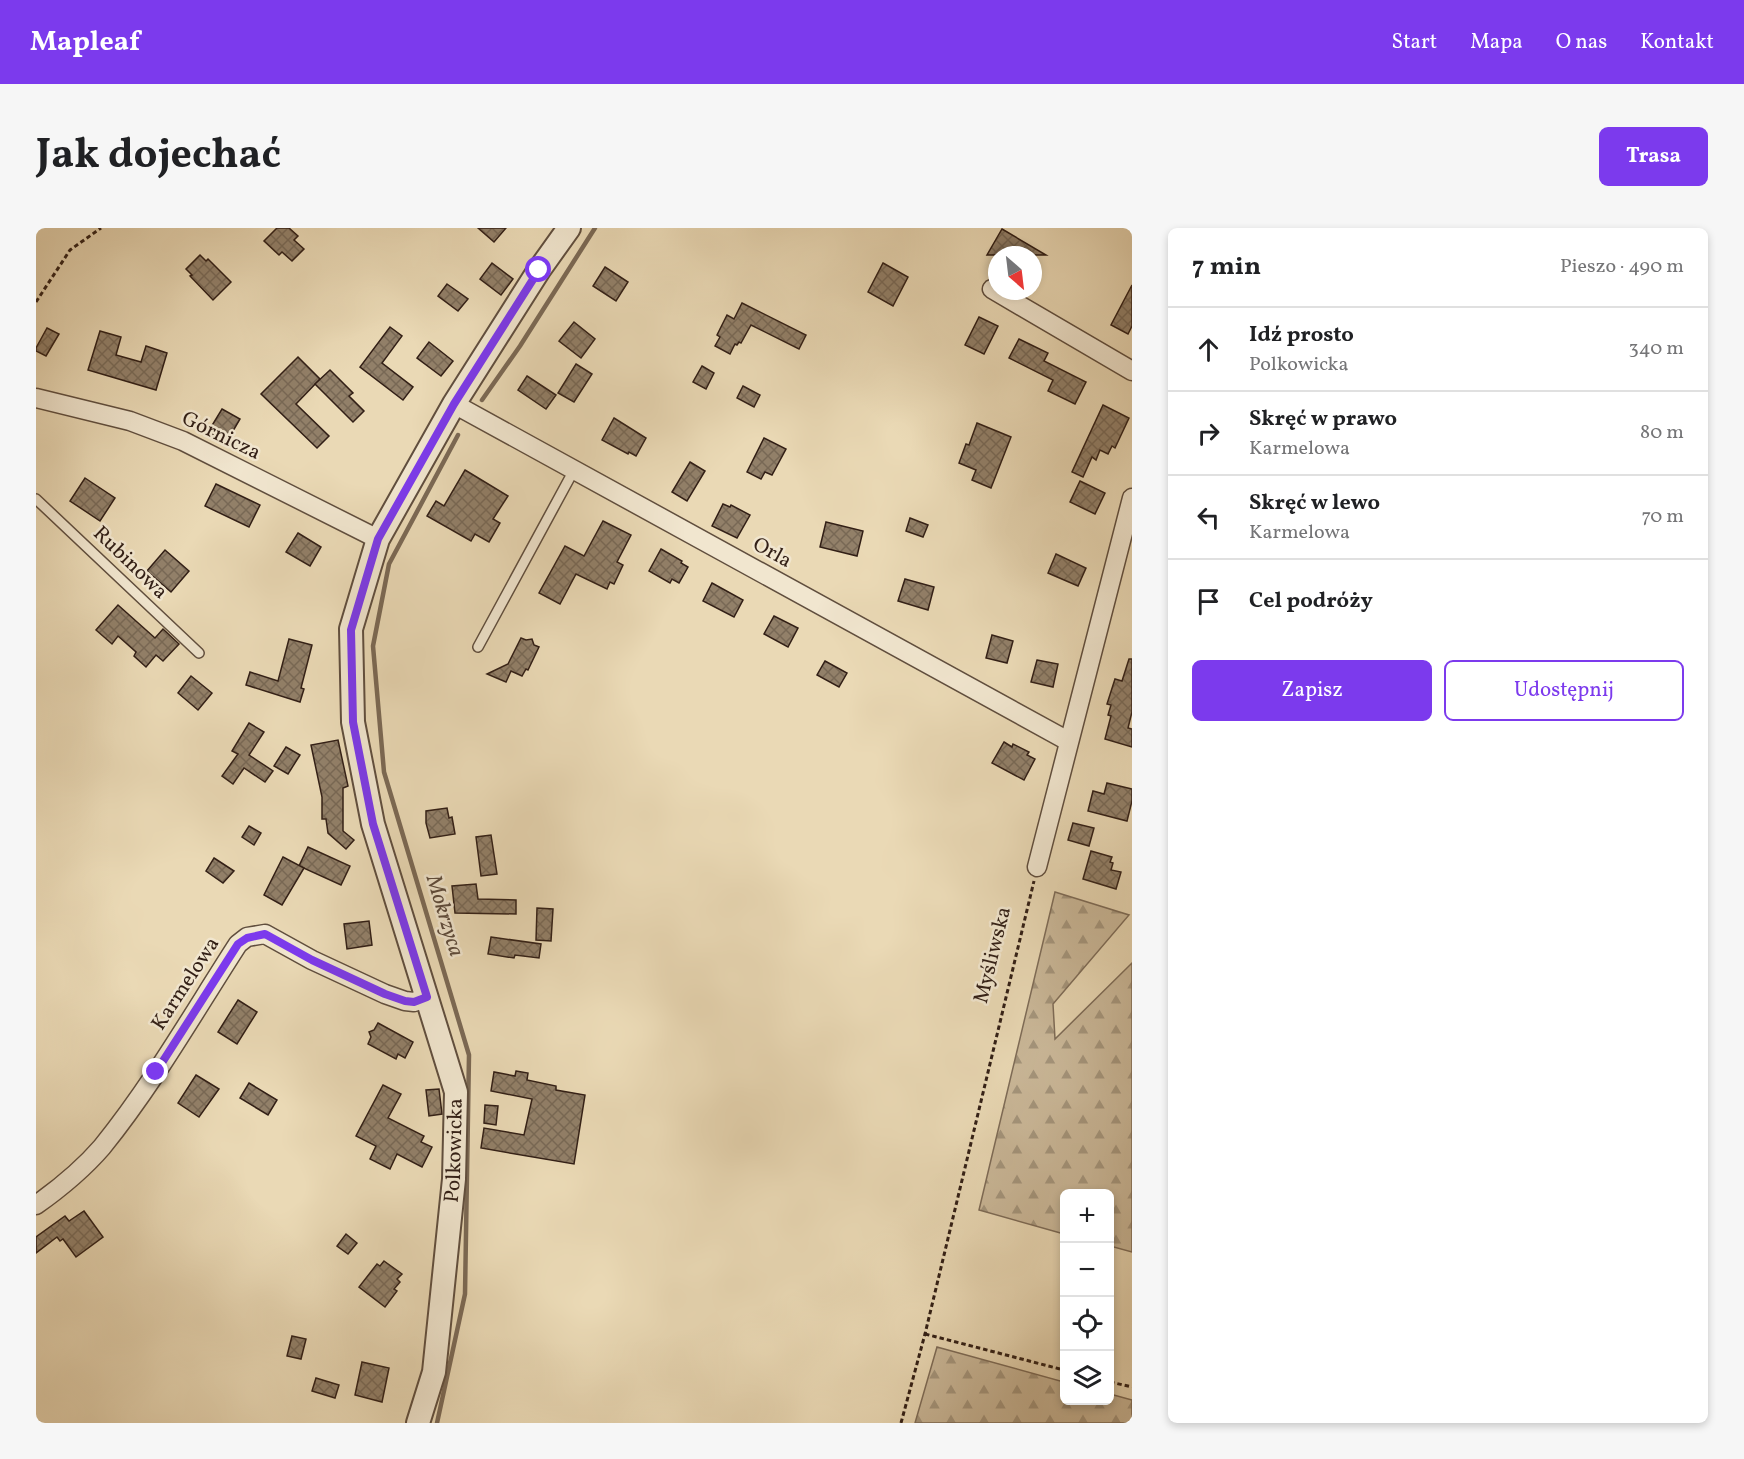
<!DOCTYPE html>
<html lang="pl">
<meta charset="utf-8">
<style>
body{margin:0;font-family:Vollkorn,serif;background:#f6f6f6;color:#202124}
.controls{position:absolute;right:18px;bottom:18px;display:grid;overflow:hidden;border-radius:9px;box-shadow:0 3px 9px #0003}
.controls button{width:54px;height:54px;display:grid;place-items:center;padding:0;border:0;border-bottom:2px solid #e0e0e0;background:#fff;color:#202124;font:30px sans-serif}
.compass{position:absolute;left:952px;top:18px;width:54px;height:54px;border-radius:50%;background:#fff;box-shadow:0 3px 9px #0003;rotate:152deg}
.stop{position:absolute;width:18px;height:18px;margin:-14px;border:4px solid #7c3aed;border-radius:50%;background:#fff}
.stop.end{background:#7c3aed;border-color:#fff;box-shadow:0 2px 6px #0008}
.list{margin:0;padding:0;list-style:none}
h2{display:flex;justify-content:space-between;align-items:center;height:78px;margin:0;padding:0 24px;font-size:26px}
h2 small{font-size:20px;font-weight:400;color:#757577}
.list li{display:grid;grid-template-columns:39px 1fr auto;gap:18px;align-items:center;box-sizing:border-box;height:84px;padding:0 24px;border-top:2px solid #e0e0e0}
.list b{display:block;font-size:22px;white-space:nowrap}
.list p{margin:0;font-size:20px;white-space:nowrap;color:#757577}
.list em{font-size:20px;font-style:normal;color:#757577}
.actions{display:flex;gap:12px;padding:18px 24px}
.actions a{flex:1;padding:14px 0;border:2px solid #7c3aed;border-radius:9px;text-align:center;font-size:21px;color:#7c3aed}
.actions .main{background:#7c3aed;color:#fff}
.icon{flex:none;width:33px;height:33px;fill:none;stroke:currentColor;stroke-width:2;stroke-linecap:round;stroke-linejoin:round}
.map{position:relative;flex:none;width:1096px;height:1195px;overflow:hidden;border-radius:9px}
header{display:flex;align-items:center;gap:36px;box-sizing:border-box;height:84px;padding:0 30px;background:#7c3aed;color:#fff}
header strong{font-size:28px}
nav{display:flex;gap:33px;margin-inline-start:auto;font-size:21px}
.intro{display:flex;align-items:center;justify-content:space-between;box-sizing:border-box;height:144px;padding:0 36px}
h1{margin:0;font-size:42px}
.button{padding:15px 27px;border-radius:9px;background:#7c3aed;color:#fff;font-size:21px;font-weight:700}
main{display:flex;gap:36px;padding:0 36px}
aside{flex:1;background:#fff;border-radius:9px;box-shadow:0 3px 9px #0003}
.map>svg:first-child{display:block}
</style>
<header>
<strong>Mapleaf</strong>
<nav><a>Start</a><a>Mapa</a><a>O nas</a><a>Kontakt</a></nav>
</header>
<div class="intro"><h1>Jak dojechać</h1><a class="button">Trasa</a></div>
<main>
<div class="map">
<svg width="1096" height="1195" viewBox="0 0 1096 1195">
<defs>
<pattern id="forest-firs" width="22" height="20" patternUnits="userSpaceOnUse" patternTransform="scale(1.5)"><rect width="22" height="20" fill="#cbb99a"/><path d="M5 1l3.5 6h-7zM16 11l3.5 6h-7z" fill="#a5967d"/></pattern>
<pattern id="building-cross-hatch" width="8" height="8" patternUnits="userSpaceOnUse" patternTransform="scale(1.5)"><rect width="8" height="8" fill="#928069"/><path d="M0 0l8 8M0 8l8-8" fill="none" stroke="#786855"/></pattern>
</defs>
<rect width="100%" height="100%" fill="#ead9b5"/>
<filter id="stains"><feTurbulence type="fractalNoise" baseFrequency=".00333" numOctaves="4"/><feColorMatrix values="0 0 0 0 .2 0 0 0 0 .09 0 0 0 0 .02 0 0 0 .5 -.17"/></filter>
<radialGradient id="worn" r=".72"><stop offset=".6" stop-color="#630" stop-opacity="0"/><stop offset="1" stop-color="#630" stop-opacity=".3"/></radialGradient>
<g fill="url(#forest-firs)" stroke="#7e6c58" stroke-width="1.5">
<polygon points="1019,664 1093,687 1017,776 1019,811 1096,735 1096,1024 1074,1018 1074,966 1028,966 1028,1006 943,982"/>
<polygon points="901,1119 1028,1154 1028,1172 1074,1172 1074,1166 1096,1172 1096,1195 879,1195"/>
</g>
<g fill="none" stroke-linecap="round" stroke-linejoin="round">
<g stroke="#7b6955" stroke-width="4.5">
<polyline points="446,172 484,118 559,0"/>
<polyline points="401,1195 429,1066 433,827 348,544 337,418 353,336 422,207"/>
</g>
</g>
<g fill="url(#building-cross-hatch)" stroke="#321f16" stroke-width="1.5">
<polygon points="241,0 253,0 262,8 258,12 268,21 256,33 246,24 243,27 228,13"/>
<polygon points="442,0 470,0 458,14"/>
<polygon points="966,1 1010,27 951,27"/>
<polygon points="164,27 170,33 172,31 195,54 177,72 154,48 156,47 150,41"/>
<polygon points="456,35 477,51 465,67 444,51"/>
<polygon points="847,35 872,49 857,78 832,64"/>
<polygon points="569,39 592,54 580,73 557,58"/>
<polygon points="411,56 432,71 422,83 402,68"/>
<polygon points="1096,57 1096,98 1092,106 1075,97"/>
<polygon points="706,75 770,107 763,121 715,97 705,115 703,114 701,117 699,116 694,126 679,118 684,109 681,107 691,87 698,91"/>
<polygon points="943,89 962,98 948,126 929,117"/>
<polygon points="538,94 559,111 545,130 523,113"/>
<polygon points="354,99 366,108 346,135 377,159 367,172 324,139"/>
<polygon points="11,100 23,106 10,128 0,123 0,120"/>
<polygon points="64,103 85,109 80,127 105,134 110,118 131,125 120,162 52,142"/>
<polygon points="983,111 1012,125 1008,133 1050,154 1039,176 1012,163 1017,152 973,130"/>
<polygon points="393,114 417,133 405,148 381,130"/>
<polygon points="262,129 284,151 260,176 293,208 281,220 225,166"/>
<polygon points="540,136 556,146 538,174 522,165"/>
<polygon points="666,138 678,145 670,161 657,154"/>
<polygon points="294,142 317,165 313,168 328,183 317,194 279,156"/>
<polygon points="491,148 520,167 510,181 482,162"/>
<polygon points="707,158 724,167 718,179 701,170"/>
<polygon points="1067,177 1093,190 1079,220 1076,218 1072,226 1064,222 1060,232 1056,229 1047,249 1036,244"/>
<polygon points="186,181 204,191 190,215 172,204"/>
<polygon points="578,190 610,210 600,228 593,224 592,226 566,212"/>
<polygon points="941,195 975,209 955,260 936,252 940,242 923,235 930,216 933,217"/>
<polygon points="728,210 750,221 736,247 729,244 725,251 711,244"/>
<polygon points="654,234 669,243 651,273 636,264"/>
<polygon points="429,242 472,268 457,291 464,295 453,314 439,306 435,313 391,288 400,273 408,278"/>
<polygon points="49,250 79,270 64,293 34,273"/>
<polygon points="1044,253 1069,265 1059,286 1034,274"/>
<polygon points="180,256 224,277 213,299 169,278"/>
<polygon points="687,276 694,279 695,277 714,287 701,310 676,298"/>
<polygon points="874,290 892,297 887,309 870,303"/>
<polygon points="567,293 595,307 581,334 587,337 578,356 574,354 571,361 540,346 524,376 503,365 529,318 548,328"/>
<polygon points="790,294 827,303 821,328 784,319"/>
<polygon points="262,305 285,319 274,338 250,324"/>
<polygon points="625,321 646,333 645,335 652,339 643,355 636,351 634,355 613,343"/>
<polygon points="129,322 153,343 135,364 111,343"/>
<polygon points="1020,326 1050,340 1042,358 1012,345"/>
<polygon points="869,351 898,359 892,382 862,373"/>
<polygon points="676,355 707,372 698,389 667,373"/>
<polygon points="82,377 119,410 127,401 143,416 127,433 120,427 110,439 98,428 100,424 82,408 76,416 60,402"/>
<polygon points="738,388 762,400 752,419 728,406"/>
<polygon points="956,407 977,413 971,435 950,430"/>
<polygon points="485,410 490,412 496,411 498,417 503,419 492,442 490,441 486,448 475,443 470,454 451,446 472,436"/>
<polygon points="253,411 276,417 265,460 268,461 264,474 210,457 214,444 242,453"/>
<polygon points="1093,431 1096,431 1096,484 1092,500 1096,501 1096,519 1069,511 1075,488 1072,487 1075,477 1071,476 1079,451 1086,453"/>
<polygon points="1001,432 1022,436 1017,459 995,454"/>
<polygon points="789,433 811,445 803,459 781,447"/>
<polygon points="155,448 176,465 162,482 142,465"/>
<polygon points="213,495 228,504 213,527 237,543 229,554 208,540 197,556 186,548 202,526 196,523"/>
<polygon points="302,512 312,558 307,560 307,603 318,612 310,621 292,605 290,591 286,591 286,569 275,517"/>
<polygon points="968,514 976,519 977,516 993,524 991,527 999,531 988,552 956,535"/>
<polygon points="250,519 264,527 252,546 238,538"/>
<polygon points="1071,555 1096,561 1096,573 1091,593 1052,583 1057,563 1068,566"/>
<polygon points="411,580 413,590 416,589 419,606 394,610 390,595 390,583"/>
<polygon points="1037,595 1058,600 1053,618 1032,612"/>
<polygon points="213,598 225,605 218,617 206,609"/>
<polygon points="455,607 461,646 445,648 440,609"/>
<polygon points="272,619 314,638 305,657 263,638"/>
<polygon points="1055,623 1076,629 1074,634 1077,635 1075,642 1085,644 1080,661 1047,651"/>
<polygon points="247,629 268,640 246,677 228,667"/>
<polygon points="178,630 198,643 187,655 170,643"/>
<polygon points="440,656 442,671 480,672 480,686 419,685 416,658"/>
<polygon points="501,680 517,681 515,713 500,712"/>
<polygon points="333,693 336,717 311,721 308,696"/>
<polygon points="455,709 505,716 503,730 479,727 478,730 452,726"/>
<polygon points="202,772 221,784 201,816 182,804"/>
<polygon points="342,795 377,814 369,830 362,826 360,831 332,816 335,809 333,804 338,802"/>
<polygon points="480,843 492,845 491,852 520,858 520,862 549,867 538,936 445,920 448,900 488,907 496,871 455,863 458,844 479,848"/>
<polygon points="160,847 183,861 163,889 142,875"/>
<polygon points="213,855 241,872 232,887 204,870"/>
<polygon points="347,857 365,866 352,890 388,908 385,914 396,919 386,939 361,926 354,941 334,931 340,918 320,908"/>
<polygon points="403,861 406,886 393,888 390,862"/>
<polygon points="449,877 462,878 460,897 448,895"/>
<polygon points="48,983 67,1009 40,1029 27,1011 24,1013 21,1009 0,1025 0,1009 29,988 33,993"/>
<polygon points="310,1006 321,1015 312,1026 301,1018"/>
<polygon points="348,1033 366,1046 361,1051 364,1054 358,1061 361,1063 349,1079 323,1059 341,1036 344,1038"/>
<polygon points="256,1108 270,1111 265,1131 251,1128"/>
<polygon points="326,1134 353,1140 346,1174 319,1167"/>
<polygon points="280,1150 303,1157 299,1170 276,1163"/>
</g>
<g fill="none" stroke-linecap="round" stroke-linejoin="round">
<g stroke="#604e3e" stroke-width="12">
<g id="service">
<polyline points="0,271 163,425"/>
<polyline points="442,419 538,242"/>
</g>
</g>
<g stroke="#604e3e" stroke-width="21">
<g id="minor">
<polyline points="956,61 1096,143"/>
<polyline points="0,170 94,193 147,213 342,311"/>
<polyline points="418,176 1032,513"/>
<polyline points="1001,639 1096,270"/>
<path d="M0,977C24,960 47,941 66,919C117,856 158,784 202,716L211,709L229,706L276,732L349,766L369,773L378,774L391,769"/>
</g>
</g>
<g stroke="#604e3e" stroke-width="26">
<g id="tertiary">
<path id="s1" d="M382,1195L398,1144L418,951L420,864L337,596L317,494L315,401L342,311L418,176L503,42L533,0"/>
</g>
</g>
<g stroke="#321f16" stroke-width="3" stroke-dasharray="4.5 3" stroke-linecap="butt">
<polyline points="0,74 34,22 65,0"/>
<polyline points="889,1106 1028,1142"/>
<polyline points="1074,1154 1096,1159"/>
<polyline points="865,1195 889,1106 998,653"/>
</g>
<use href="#service" stroke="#f1e6cf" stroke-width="9"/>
<use href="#minor" stroke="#f1e6cf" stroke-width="18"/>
<use href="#tertiary" stroke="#f1e6cf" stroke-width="22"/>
</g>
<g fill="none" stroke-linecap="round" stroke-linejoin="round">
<polyline stroke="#7c3aed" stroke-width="8" points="120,844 202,716 211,710 229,706 276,732 349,766 369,773 378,774 391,769 337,596 317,494 315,402 342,311 418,176 503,42"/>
</g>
<g text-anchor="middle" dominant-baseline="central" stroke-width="5" stroke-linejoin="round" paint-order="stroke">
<g font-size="21" fill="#321f16" stroke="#f1e6cf">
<text transform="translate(185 208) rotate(26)">Górnicza</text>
<text transform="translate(736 325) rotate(29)">Orla</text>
<text transform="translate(94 335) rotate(44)">Rubinowa</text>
<text transform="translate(957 727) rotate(-76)">Myśliwska</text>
<text transform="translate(150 756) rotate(-57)">Karmelowa</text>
<text stroke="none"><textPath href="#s1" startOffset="276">Polkowicka</textPath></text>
</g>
<g font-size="22" font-style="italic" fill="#5c4a3b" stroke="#f1e6cf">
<text transform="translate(408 688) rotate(73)">Mokrzyca</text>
</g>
</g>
<rect width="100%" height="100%" filter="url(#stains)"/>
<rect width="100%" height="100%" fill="url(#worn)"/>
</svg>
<div class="controls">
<button>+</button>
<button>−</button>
<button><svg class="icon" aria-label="locate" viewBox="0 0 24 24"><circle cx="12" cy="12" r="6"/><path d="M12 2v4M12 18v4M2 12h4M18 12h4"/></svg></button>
<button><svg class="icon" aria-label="layers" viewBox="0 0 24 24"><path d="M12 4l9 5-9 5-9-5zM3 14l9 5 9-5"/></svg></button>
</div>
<svg class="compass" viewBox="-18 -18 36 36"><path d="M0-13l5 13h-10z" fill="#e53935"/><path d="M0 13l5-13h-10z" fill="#757577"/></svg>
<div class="stop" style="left:503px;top:42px"></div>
<div class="stop end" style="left:120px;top:844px"></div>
</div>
<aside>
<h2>7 min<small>Pieszo · 490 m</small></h2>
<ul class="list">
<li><svg class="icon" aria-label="ahead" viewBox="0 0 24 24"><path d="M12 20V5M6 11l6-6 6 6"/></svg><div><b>Idź prosto</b><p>Polkowicka</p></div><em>340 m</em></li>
<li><svg class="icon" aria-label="right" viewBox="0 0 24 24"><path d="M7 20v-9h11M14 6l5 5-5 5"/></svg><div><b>Skręć w prawo</b><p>Karmelowa</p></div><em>80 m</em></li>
<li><svg class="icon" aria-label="left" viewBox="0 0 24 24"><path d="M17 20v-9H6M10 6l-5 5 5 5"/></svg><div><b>Skręć w lewo</b><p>Karmelowa</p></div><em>70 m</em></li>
<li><svg class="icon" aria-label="arrive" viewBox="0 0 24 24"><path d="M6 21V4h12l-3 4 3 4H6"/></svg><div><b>Cel podróży</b></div></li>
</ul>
<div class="actions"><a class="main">Zapisz</a><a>Udostępnij</a></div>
</aside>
</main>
